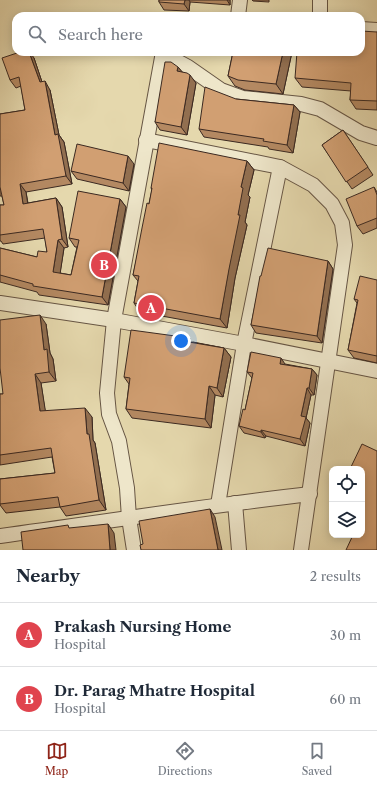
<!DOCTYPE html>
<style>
body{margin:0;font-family:"Libre Caslon Text",serif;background:#f6f6f7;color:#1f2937}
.controls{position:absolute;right:12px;bottom:12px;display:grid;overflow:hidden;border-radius:8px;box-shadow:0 2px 10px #0003}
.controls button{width:36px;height:36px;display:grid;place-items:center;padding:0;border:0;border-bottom:1px solid #e0e1e3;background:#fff;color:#1f2937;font:20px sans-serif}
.you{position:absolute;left:181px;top:341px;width:14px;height:14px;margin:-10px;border:3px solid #fff;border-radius:50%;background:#1a73e8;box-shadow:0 0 0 6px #1a73e833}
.badge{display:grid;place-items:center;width:26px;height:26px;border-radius:50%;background:#8f2418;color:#fff;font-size:13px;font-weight:700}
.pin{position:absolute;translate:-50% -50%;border:2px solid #fff;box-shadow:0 1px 4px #0006}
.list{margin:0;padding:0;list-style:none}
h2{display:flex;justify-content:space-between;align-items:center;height:52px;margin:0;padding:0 16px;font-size:17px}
h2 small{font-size:13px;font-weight:400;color:#747a83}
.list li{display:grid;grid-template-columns:26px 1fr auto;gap:12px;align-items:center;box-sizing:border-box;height:64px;padding:0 16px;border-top:1px solid #e0e1e3}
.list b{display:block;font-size:15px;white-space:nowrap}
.list p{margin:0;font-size:13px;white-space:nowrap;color:#747a83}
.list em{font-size:13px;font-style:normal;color:#747a83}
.icon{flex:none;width:22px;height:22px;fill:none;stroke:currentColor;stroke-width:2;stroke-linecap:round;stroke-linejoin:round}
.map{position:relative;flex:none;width:377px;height:550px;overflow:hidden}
.search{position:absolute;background:#fff;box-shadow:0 2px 10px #0003;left:12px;right:12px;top:12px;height:44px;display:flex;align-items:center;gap:10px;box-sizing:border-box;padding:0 14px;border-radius:12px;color:#747a83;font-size:15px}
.sheet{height:180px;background:#fff}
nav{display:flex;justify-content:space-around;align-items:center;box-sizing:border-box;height:56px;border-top:1px solid #e0e1e3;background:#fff;font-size:11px;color:#747a83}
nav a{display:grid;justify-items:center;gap:2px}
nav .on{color:#8f2418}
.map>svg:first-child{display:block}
</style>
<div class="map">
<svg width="377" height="550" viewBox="0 0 377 550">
<rect width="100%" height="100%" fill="#e5d8ad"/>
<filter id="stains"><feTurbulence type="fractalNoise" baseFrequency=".005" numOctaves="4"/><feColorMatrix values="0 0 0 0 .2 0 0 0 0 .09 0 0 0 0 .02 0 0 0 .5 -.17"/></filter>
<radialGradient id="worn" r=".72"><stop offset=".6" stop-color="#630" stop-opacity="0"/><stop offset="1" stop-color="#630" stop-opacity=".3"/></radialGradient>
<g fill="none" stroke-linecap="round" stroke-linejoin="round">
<g stroke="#654" stroke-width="16">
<g id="minor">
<polyline points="320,0 320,16"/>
<polyline points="238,16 240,0"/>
<polyline points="361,29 377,30"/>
<polyline points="162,53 188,67 221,90 243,98 301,104 320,109 361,133 377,138"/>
<polyline points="146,140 280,167 313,185 332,204 342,223 345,245 301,550"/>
<polyline points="0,303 114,320 244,344 377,371"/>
<polyline points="235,503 239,550"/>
<polyline points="218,505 244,344 280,167"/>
<path d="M0,536C103,522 206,506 310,494"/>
<polyline points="134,550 129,518 127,488 119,441 109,414 107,393 114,320 163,52"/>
</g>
</g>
<use href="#minor" stroke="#eee6ca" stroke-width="14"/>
</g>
<g fill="#b48962" stroke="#3b2921">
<polygon points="159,0 230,0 230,5 190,2 189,11 164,10 159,2"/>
<polygon points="252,0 269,0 269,2 253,1"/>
<polygon points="377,32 377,110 356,109 350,100 351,91 302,87 295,78"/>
<polygon points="233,52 292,52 283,94 245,90 235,86 228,76"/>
<polygon points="34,58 42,82 50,90 59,135 64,142 72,184 26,192 28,203 56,198 62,207 68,247 64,248 60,273 71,275 77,247 75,247 69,238 120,199 126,207 108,305 39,295 37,292 0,282 0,248 37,257 47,252 45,238 3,244 1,241 0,241 0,205 4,205 2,196 0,196 0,114 25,110 21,86 16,88 10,80"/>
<polygon points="178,67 182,72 196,83 187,135 160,130 155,122"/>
<polygon points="236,99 294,105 300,112 293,153 269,149 268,147 204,137 199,129"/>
<polygon points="343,130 373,175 352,189 322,145"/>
<polygon points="247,161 254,170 248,195 250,197 245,222 247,225 235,278 227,328 140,312 134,303 138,281 133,275 152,190 151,188"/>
<polygon points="134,164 129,191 77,179 71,171"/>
<polygon points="374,187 377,192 377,228 363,234 357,226"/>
<polygon points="328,261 333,269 322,343 256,333 251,325 261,276"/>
<polygon points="377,280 377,363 354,358 348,350 357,303 354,299"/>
<polygon points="46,324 50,353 53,359 56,381 41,383 45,411 92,417 93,440 95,443 106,510 66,516 60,507 6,513 0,505 0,479 55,473 52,457 0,465 0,394 3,394"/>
<polygon points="193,342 224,348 231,357 223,397 215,395 211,428 132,418 126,409 129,384 124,377"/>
<polygon points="285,364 312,369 317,375 314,395 311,395 306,418 310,423 305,446 266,436 265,438 244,433 239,426 245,410 252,378 247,372"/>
</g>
<g fill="#926f50" stroke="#3b2921">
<polygon points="185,0 189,0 190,2 189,11 184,4"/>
<polygon points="227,0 230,0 230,5"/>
<polygon points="29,52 30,52 34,58 45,91 40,82"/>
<polygon points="283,52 292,52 283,94 276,84"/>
<polygon points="178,67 184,74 177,71"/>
<polygon points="190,75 196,83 187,135 181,127"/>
<polygon points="45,81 50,90 59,135 64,142 72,184 66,176 55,135"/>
<polygon points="294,105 300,112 293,153 287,145"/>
<polygon points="128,156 134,164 129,191 123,183"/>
<polygon points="247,161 254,170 248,195 250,197 245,222 247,225 235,278 227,328 220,319 238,215 241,187"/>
<polygon points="20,184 26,192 29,212 23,204"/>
<polygon points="56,198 62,207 68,247 62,239"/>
<polygon points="120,199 126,207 108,305 102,297"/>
<polygon points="58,240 64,248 59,281 53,272"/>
<polygon points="328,261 333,269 322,343 317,336"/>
<polygon points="40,315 46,324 50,353 53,359 56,381 49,372 44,350"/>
<polygon points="224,348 231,357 223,397 217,388"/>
<polygon points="281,358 285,364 284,370 280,364"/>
<polygon points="312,369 317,375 314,395 309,388"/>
<polygon points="35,374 41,383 47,421 40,411"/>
<polygon points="209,386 215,395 211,428 205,419"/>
<polygon points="307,388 311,395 306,418 310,423 305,446 300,439 301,416"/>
<polygon points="85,408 92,417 93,440 95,443 106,510 99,500 87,434"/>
<polygon points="261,430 266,436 265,438 261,432"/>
<polygon points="210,509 215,517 222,550 218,550"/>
<polygon points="108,524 114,533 116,550 110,550"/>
</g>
<g fill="#d19f72" stroke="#3b2921">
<polygon points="159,0 185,0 184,4 159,2"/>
<polygon points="361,31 377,32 377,101 350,100 351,83 295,78 297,52 361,52"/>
<polygon points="20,52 29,52 40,82 45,81 55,135 58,134 66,176 20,184 23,204 56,198 62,239 58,240 53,272 71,275 79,240 69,238 78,191 120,199 102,297 33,286 33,284 0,275 0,248 37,257 38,251 47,252 43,229 0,235 0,205 4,205 0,187 0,114 25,110 19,77 10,80 2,58"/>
<polygon points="233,52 283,52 276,84 238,80 228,76"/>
<polygon points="165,62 171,62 178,67 177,71 187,73 190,75 181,127 155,122"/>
<polygon points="205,87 236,99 294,105 287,145 263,141 264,139 199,129"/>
<polygon points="343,130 368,167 346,182 322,145"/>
<polygon points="159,143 247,161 241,187 243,188 238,215 240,215 229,269 220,319 134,303 139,276 133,275 142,228 147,203 149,204 152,188 151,188"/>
<polygon points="77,144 128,156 123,183 71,171"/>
<polygon points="374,187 377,195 377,218 357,226 346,199"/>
<polygon points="268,248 328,261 317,336 251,325 260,276 261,276"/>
<polygon points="360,276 377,280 377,356 348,350 358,300 354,299"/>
<polygon points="40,315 44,350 47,349 49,372 35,374 40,411 85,408 87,434 89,434 99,500 60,507 58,497 0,504 0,479 55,473 51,448 0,455 0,394 3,394 0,368 0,320"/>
<polygon points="131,330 190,338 189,342 224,348 217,388 209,386 205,419 126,409 130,378 124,377"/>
<polygon points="251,352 281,358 280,364 312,369 309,388 307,388 301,416 306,417 300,439 261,430 261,432 239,426 243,409 245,410 253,373 247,372"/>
<polygon points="362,444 377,451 377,550 346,550 353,535 362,535 362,469 350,469"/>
<polygon points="210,509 218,550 141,550 140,545 143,544 139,521"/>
<polygon points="108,524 110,550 23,550 21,532 68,525 69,528"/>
</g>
<rect width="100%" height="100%" filter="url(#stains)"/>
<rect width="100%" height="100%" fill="url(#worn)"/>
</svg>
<div class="controls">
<button><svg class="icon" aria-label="locate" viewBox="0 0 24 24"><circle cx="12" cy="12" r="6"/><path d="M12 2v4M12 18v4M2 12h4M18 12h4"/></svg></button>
<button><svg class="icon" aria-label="layers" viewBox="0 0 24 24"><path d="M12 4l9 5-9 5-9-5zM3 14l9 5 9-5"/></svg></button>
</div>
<div class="you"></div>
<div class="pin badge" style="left:151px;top:308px;background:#e0444e">A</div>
<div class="pin badge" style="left:104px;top:265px;background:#e0444e">B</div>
<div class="search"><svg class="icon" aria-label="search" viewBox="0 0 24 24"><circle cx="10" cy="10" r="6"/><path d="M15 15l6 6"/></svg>Search here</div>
</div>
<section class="sheet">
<h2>Nearby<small>2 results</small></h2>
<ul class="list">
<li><span class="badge" style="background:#e0444e">A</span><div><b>Prakash Nursing Home</b><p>Hospital</p></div><em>30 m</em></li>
<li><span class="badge" style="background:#e0444e">B</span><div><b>Dr. Parag Mhatre Hospital</b><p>Hospital</p></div><em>60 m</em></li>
</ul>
</section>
<nav>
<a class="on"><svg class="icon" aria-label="map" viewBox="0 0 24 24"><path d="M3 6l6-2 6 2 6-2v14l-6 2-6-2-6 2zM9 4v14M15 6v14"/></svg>Map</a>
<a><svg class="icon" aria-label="directions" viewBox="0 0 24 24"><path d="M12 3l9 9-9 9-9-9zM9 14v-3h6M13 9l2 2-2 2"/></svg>Directions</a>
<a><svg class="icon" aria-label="saved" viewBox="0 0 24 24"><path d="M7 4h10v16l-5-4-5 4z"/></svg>Saved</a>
</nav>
